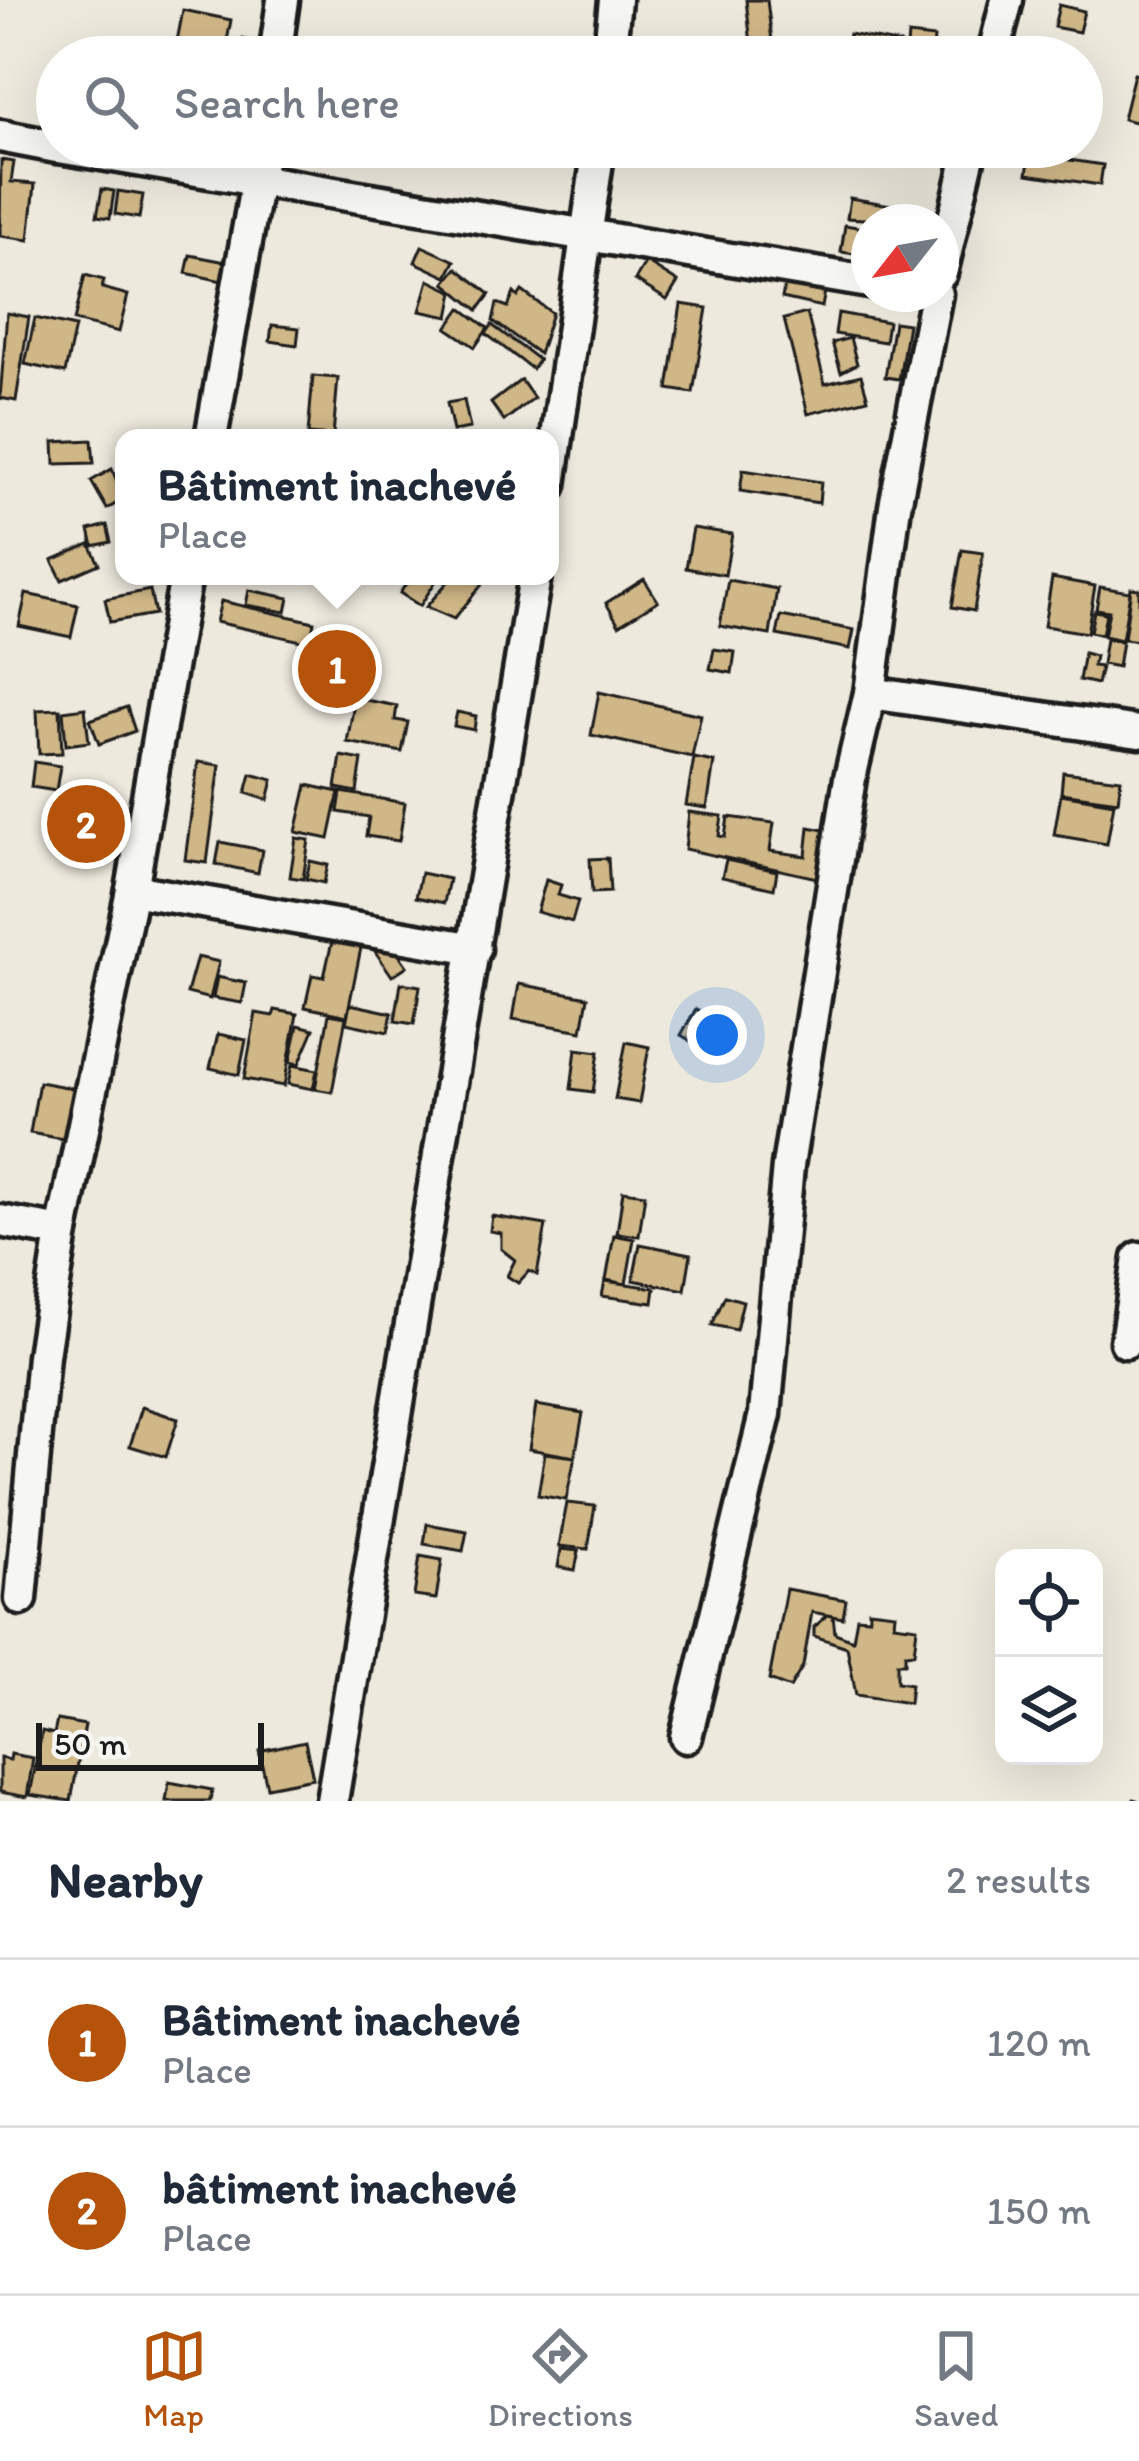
<!DOCTYPE html>
<meta charset="utf-8">
<style>
body{margin:0;font-family:Itim,sans-serif;background:#f2f2f3;color:#1f2937}
.controls{position:absolute;right:36px;bottom:36px;display:grid;overflow:hidden;border-radius:24px;box-shadow:0 12px 48px #0002}
.controls button{width:108px;height:108px;display:grid;place-items:center;padding:0;border:0;border-bottom:3px solid #e0e1e3;background:#fff;color:#1f2937;font:60px sans-serif}
.compass{position:absolute;left:851px;top:204px;width:108px;height:108px;border-radius:50%;background:#fff;box-shadow:0 12px 48px #0002;rotate:239deg}
.scale{position:absolute;left:36px;bottom:30px;width:228px;box-sizing:border-box;padding-left:12px;border:6px solid #1c1c1c;border-top:0;font-size:33px;line-height:42px;white-space:nowrap;color:#1c1c1c;-webkit-text-stroke:9px #f6f6f2;paint-order:stroke}
.you{position:absolute;left:717px;top:1035px;width:42px;height:42px;margin:-30px;border:9px solid #fff;border-radius:50%;background:#1a73e8;box-shadow:0 0 0 18px #1a73e833}
.badge{display:grid;place-items:center;width:78px;height:78px;border-radius:50%;background:#b45309;color:#fff;font-size:39px;font-weight:700}
.pin{position:absolute;translate:-50% -50%;border:6px solid #fff;box-shadow:0 3px 12px #0006}
.popup{position:absolute;left:115px;top:429px;width:444px;height:156px;box-sizing:border-box;display:grid;place-content:center;border-radius:24px;background:#fff;filter:drop-shadow(0 3px 9px #0005);font-size:39px;white-space:nowrap;color:#747a83}
.popup b{font-size:45px;color:#1f2937}
.popup::after{content:'';position:absolute;left:50%;top:100%;margin-left:-24px;border:24px solid transparent;border-top-color:#fff}
.list{margin:0;padding:0;list-style:none}
h2{display:flex;justify-content:space-between;align-items:center;height:156px;margin:0;padding:0 48px;font-size:51px}
h2 small{font-size:39px;font-weight:400;color:#747a83}
.list li{display:grid;grid-template-columns:78px 1fr auto;gap:36px;align-items:center;box-sizing:border-box;height:168px;padding:0 48px;border-top:3px solid #e0e1e3}
.list b{display:block;font-size:45px;white-space:nowrap}
.list p{margin:0;font-size:39px;white-space:nowrap;color:#747a83}
.list em{font-size:39px;font-style:normal;color:#747a83}
.icon{flex:none;width:66px;height:66px;fill:none;stroke:currentColor;stroke-width:2;stroke-linecap:round;stroke-linejoin:round}
.map{position:relative;flex:none;width:1139px;height:1801px;overflow:hidden}
.search{position:absolute;background:#fff;box-shadow:0 12px 48px #0002;left:36px;right:36px;top:36px;height:132px;display:flex;align-items:center;gap:30px;box-sizing:border-box;padding:0 42px;border-radius:66px;color:#747a83;font-size:45px}
.sheet{height:492px;background:#fff}
nav{display:flex;justify-content:space-around;align-items:center;box-sizing:border-box;height:168px;border-top:3px solid #e0e1e3;background:#fff;font-size:33px;color:#747a83}
nav a{display:grid;justify-items:center;gap:6px}
nav .on{color:#b45309}
.map>svg:first-child{display:block}
</style>
<div class="map">
<svg width="1139" height="1801" viewBox="0 0 1139 1801">
<rect width="100%" height="100%" fill="#eee9dd"/>
<filter id="ink" filterUnits="userSpaceOnUse"><feTurbulence type="fractalNoise" baseFrequency=".00833" numOctaves="2"/><feDisplacementMap in="SourceGraphic" scale="24" xChannelSelector="R" yChannelSelector="G"/><feConvolveMatrix kernelMatrix="1 2 1 2 8 2 1 2 1" color-interpolation-filters="sRGB"/></filter>
<g filter="url(#ink)">
<g fill="#d0b787" stroke="#1c1c1c" stroke-width="3">
<polygon points="746,0 767,0 772,41 751,44"/>
<polygon points="1059,5 1084,11 1079,32 1054,27"/>
<polygon points="183,10 231,20 224,57 174,57"/>
<polygon points="849,34 901,44 898,57 845,51"/>
<polygon points="908,35 934,38 932,57 906,57"/>
<polygon points="242,39 264,43 261,57 239,57"/>
<polygon points="1134,74 1139,75 1139,123 1123,119"/>
<polygon points="536,147 590,147 587,158"/>
<polygon points="1030,154 1103,165 1100,185 1027,174"/>
<polygon points="1,160 14,162 11,182 35,184 29,240 0,236"/>
<polygon points="102,189 114,191 110,218 97,216"/>
<polygon points="118,191 143,195 139,218 115,214"/>
<polygon points="850,198 914,209 912,222 847,218"/>
<polygon points="845,225 869,229 869,256 841,252"/>
<polygon points="422,246 455,261 447,277 415,262"/>
<polygon points="190,255 226,262 222,281 186,273"/>
<polygon points="646,262 678,282 667,300 635,280"/>
<polygon points="457,268 490,294 478,310 445,283"/>
<polygon points="85,275 104,280 102,288 128,295 119,332 74,321"/>
<polygon points="786,278 826,286 822,307 782,298"/>
<polygon points="429,280 454,292 449,317 420,311"/>
<polygon points="522,291 552,313 539,354 493,321 497,303 508,307 514,293 518,297"/>
<polygon points="681,304 707,308 693,393 668,389"/>
<polygon points="461,308 488,328 475,347 447,328"/>
<polygon points="7,313 29,317 16,401 0,398"/>
<polygon points="807,313 825,384 861,375 868,399 808,414 784,319"/>
<polygon points="838,313 888,322 885,342 835,334"/>
<polygon points="35,318 75,327 65,373 25,364"/>
<polygon points="894,322 908,324 899,379 885,377"/>
<polygon points="272,325 299,328 297,345 270,341"/>
<polygon points="492,325 539,360 532,369 486,334"/>
<polygon points="850,338 857,364 841,372 832,343"/>
<polygon points="313,376 338,378 333,436 308,434"/>
<polygon points="521,380 534,398 504,421 491,403"/>
<polygon points="464,400 470,428 453,431 447,403"/>
<polygon points="92,440 94,463 55,464 54,442"/>
<polygon points="112,469 124,499 107,509 91,481"/>
<polygon points="743,470 821,482 819,503 740,491"/>
<polygon points="107,525 111,542 93,546 89,530"/>
<polygon points="693,528 732,534 725,575 686,568"/>
<polygon points="90,544 99,564 62,580 52,560"/>
<polygon points="962,550 983,553 974,611 952,607"/>
<polygon points="411,576 439,576 420,606 400,593"/>
<polygon points="453,576 489,576 454,619 426,607"/>
<polygon points="1052,578 1095,586 1087,633 1044,626"/>
<polygon points="644,579 658,601 619,625 606,603"/>
<polygon points="728,580 777,589 770,635 720,626"/>
<polygon points="1100,587 1130,592 1122,640 1104,636 1109,611 1096,609"/>
<polygon points="1131,588 1139,589 1139,641 1124,639"/>
<polygon points="150,590 155,614 110,622 105,599"/>
<polygon points="249,590 289,598 286,612 246,605"/>
<polygon points="26,594 78,605 71,637 19,626"/>
<polygon points="221,601 314,622 310,643 216,622"/>
<polygon points="1094,611 1106,613 1102,635 1090,632"/>
<polygon points="781,616 854,630 850,649 777,635"/>
<polygon points="1106,639 1122,641 1118,667 1102,664"/>
<polygon points="326,646 354,652 347,692 319,687"/>
<polygon points="714,649 735,652 732,673 710,669"/>
<polygon points="1084,653 1095,656 1093,666 1101,667 1097,684 1079,680"/>
<polygon points="599,692 701,715 692,757 591,735"/>
<polygon points="355,698 397,706 395,720 408,722 402,752 347,742"/>
<polygon points="127,707 135,731 99,744 90,720"/>
<polygon points="85,708 89,742 66,745 63,711"/>
<polygon points="60,709 62,753 39,754 37,710"/>
<polygon points="457,712 476,716 474,730 454,726"/>
<polygon points="341,756 362,760 357,792 336,788"/>
<polygon points="694,758 714,762 707,808 686,805"/>
<polygon points="34,762 60,766 56,791 31,787"/>
<polygon points="198,762 220,765 207,863 185,860"/>
<polygon points="1063,772 1121,779 1118,801 1061,793"/>
<polygon points="251,774 273,780 268,800 246,793"/>
<polygon points="307,785 339,792 329,839 296,832"/>
<polygon points="341,792 405,803 399,841 366,836 369,817 338,812"/>
<polygon points="1061,794 1114,803 1107,844 1054,835"/>
<polygon points="59,798 121,812 113,851 51,836"/>
<polygon points="689,812 722,816 719,836 725,837 728,817 774,823 770,851 806,856 809,827 825,830 817,878 685,849"/>
<polygon points="296,838 309,840 303,879 290,877"/>
<polygon points="220,842 262,850 258,873 216,864"/>
<polygon points="608,858 610,892 592,893 590,859"/>
<polygon points="726,860 777,871 774,889 722,877"/>
<polygon points="310,861 328,865 324,883 306,879"/>
<polygon points="421,873 449,879 444,903 416,897"/>
<polygon points="546,880 561,885 558,895 578,901 572,922 537,912"/>
<polygon points="333,937 362,943 347,1016 305,1007 312,975 324,977"/>
<polygon points="387,937 407,966 392,976 372,947"/>
<polygon points="197,957 219,962 210,999 187,993"/>
<polygon points="217,977 246,983 242,1003 213,998"/>
<polygon points="401,983 420,986 414,1024 395,1021"/>
<polygon points="519,984 588,997 582,1031 513,1019"/>
<polygon points="350,1004 392,1013 388,1032 346,1023"/>
<polygon points="696,1009 714,1019 699,1046 681,1035"/>
<polygon points="275,1010 297,1014 284,1086 244,1079 256,1013 273,1016"/>
<polygon points="329,1014 346,1017 332,1092 315,1089"/>
<polygon points="298,1025 314,1029 299,1064 290,1062"/>
<polygon points="218,1034 246,1040 239,1075 210,1068"/>
<polygon points="626,1042 649,1047 639,1103 615,1099"/>
<polygon points="576,1049 599,1052 593,1092 571,1089"/>
<polygon points="292,1065 317,1070 313,1089 288,1084"/>
<polygon points="39,1082 83,1090 74,1141 30,1133"/>
<polygon points="623,1191 645,1194 639,1236 617,1233"/>
<polygon points="492,1216 546,1225 537,1275 529,1271 518,1283 507,1276 515,1260 501,1249 501,1233 490,1231"/>
<polygon points="614,1235 634,1239 626,1284 606,1280"/>
<polygon points="640,1244 691,1254 685,1290 633,1280"/>
<polygon points="605,1281 655,1288 653,1303 602,1296"/>
<polygon points="725,1296 743,1301 736,1330 712,1325"/>
<polygon points="536,1405 583,1413 575,1457 529,1449"/>
<polygon points="142,1407 178,1419 166,1457 130,1446"/>
<polygon points="545,1453 575,1457 566,1500 538,1495"/>
<polygon points="567,1503 595,1506 588,1549 559,1546"/>
<polygon points="427,1524 467,1531 463,1551 424,1544"/>
<polygon points="561,1549 579,1551 575,1570 558,1567"/>
<polygon points="420,1556 442,1560 436,1599 414,1596"/>
<polygon points="786,1589 846,1600 843,1618 812,1612 803,1666 790,1688 769,1680"/>
<polygon points="869,1610 895,1613 894,1624 917,1627 914,1653 905,1654 905,1663 897,1663 897,1682 911,1684 909,1703 856,1695 847,1647 814,1636 814,1627 828,1615 833,1616 835,1633 853,1640 857,1617 869,1618"/>
<polygon points="57,1720 85,1725 71,1801 30,1795 42,1731 54,1734"/>
<polygon points="305,1741 313,1778 267,1787 259,1751"/>
<polygon points="11,1754 33,1758 27,1797 0,1792 0,1758 10,1760"/>
<polygon points="169,1782 212,1790 210,1801 166,1801"/>
</g>
<g fill="none" stroke-linecap="round" stroke-linejoin="round">
<g stroke="#1c1c1c" stroke-width="39">
<g id="minor">
<polyline points="275,57 283,0"/>
<polyline points="609,57 615,0"/>
<polyline points="993,57 1007,0"/>
<polyline points="0,136 57,147"/>
<polyline points="59,147 869,282"/>
<polyline points="941,273 971,147"/>
<polyline points="211,438 263,147"/>
<polyline points="550,485 599,147"/>
<polyline points="870,693 1139,732"/>
<polyline points="132,890 475,949"/>
<polyline points="0,1221 62,1232"/>
<polyline points="1126,1342 1139,1258"/>
<polyline points="21,1599 43,1356 62,1232 132,890 186,576"/>
<polyline points="686,1737 765,1414 788,1166 850,778 870,693 895,506 936,294"/>
<polyline points="332,1801 535,576"/>
</g>
</g>
<polyline stroke="#1c1c1c" stroke-width="6" stroke-dasharray="3 9" stroke-linecap="butt" points="1135,1801 1139,1790"/>
<use href="#minor" stroke="#f6f6f2" stroke-width="30"/>
</g>
</g>
</svg>
<div class="controls">
<button><svg class="icon" aria-label="locate" viewBox="0 0 24 24"><circle cx="12" cy="12" r="6"/><path d="M12 2v4M12 18v4M2 12h4M18 12h4"/></svg></button>
<button><svg class="icon" aria-label="layers" viewBox="0 0 24 24"><path d="M12 4l9 5-9 5-9-5zM3 14l9 5 9-5"/></svg></button>
</div>
<svg class="compass" viewBox="-18 -18 36 36"><path d="M0-13l5 13h-10z" fill="#e53935"/><path d="M0 13l5-13h-10z" fill="#747a83"/></svg>
<div class="scale">50 m</div>
<div class="you"></div>
<div class="pin badge" style="left:337px;top:669px">1</div>
<div class="popup"><b>Bâtiment inachevé</b>Place</div>
<div class="pin badge" style="left:86px;top:824px">2</div>
<div class="search"><svg class="icon" aria-label="search" viewBox="0 0 24 24"><circle cx="10" cy="10" r="6"/><path d="M15 15l6 6"/></svg>Search here</div>
</div>
<section class="sheet">
<h2>Nearby<small>2 results</small></h2>
<ul class="list">
<li><span class="badge">1</span><div><b>Bâtiment inachevé</b><p>Place</p></div><em>120 m</em></li>
<li><span class="badge">2</span><div><b>bâtiment inachevé</b><p>Place</p></div><em>150 m</em></li>
</ul>
</section>
<nav>
<a class="on"><svg class="icon" aria-label="map" viewBox="0 0 24 24"><path d="M3 6l6-2 6 2 6-2v14l-6 2-6-2-6 2zM9 4v14M15 6v14"/></svg>Map</a>
<a><svg class="icon" aria-label="directions" viewBox="0 0 24 24"><path d="M12 3l9 9-9 9-9-9zM9 14v-3h6M13 9l2 2-2 2"/></svg>Directions</a>
<a><svg class="icon" aria-label="saved" viewBox="0 0 24 24"><path d="M7 4h10v16l-5-4-5 4z"/></svg>Saved</a>
</nav>
